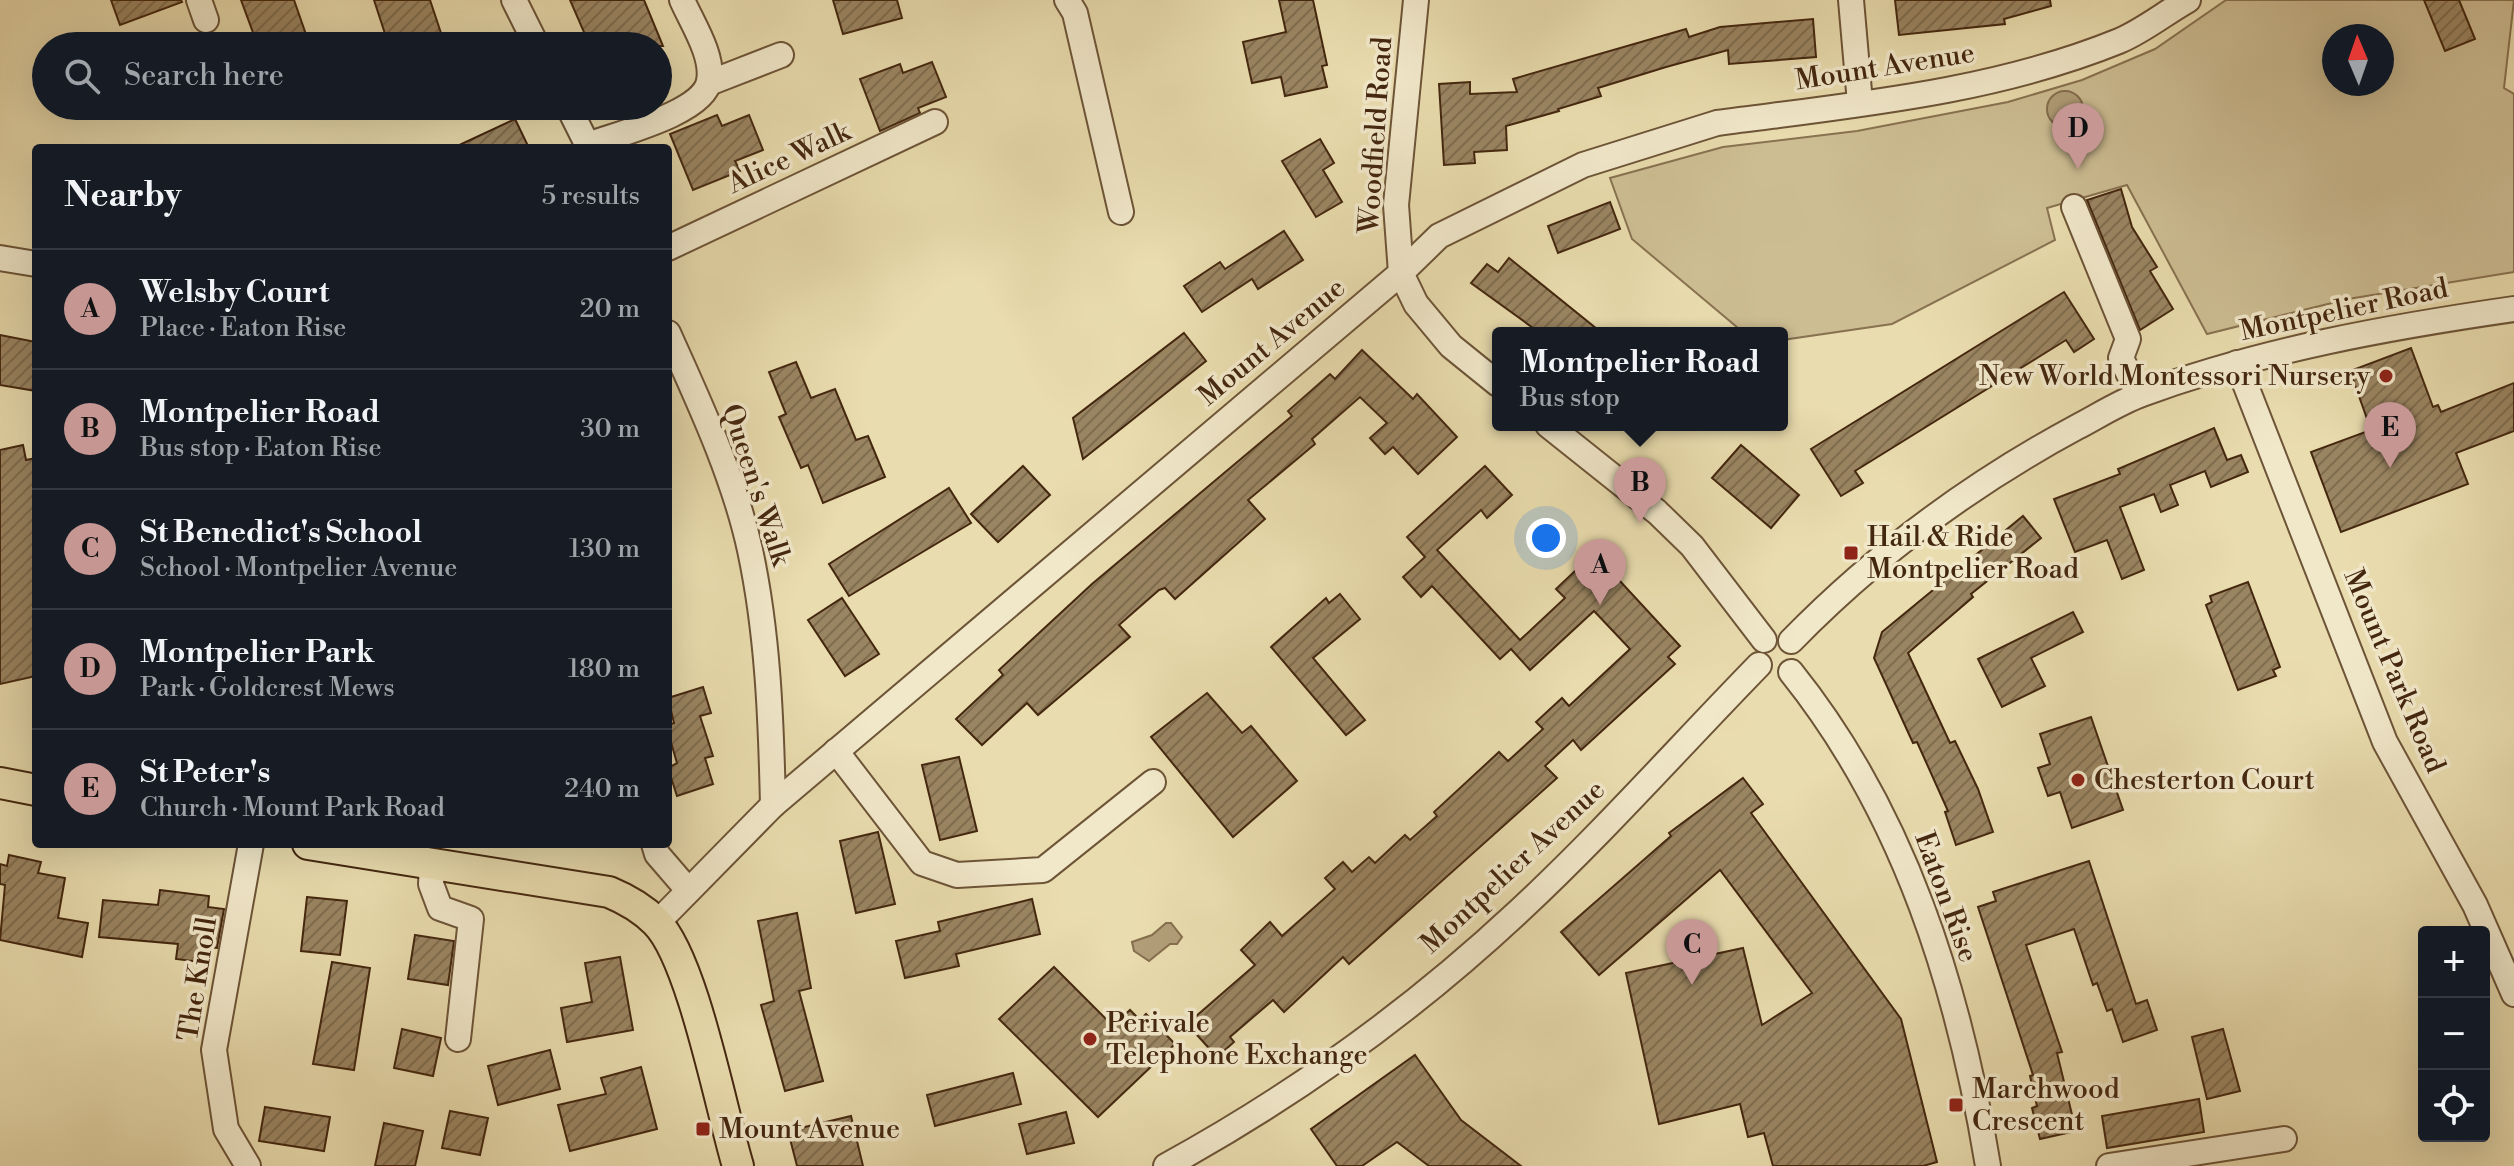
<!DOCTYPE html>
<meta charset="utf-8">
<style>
body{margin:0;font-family:"Libre Bodoni",serif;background:#242831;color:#f1f3f6}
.controls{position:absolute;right:24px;bottom:24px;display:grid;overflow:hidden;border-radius:8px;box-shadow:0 8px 32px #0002}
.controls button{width:72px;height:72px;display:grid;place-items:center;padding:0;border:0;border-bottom:2px solid #363941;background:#171b24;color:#f1f3f6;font:40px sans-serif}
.compass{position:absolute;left:2322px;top:24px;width:72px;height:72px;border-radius:50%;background:#171b24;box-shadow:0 8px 32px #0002;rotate:358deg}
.you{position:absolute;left:1546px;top:538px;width:28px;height:28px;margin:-20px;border:6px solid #fff;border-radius:50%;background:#1a73e8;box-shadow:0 0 0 12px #1a73e833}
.badge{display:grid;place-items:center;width:52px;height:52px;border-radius:50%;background:#c59692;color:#111;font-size:26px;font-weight:700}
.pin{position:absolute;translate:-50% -66px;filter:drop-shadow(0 2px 4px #0008)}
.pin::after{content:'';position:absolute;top:42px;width:28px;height:24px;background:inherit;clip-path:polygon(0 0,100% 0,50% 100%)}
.popup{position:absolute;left:1492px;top:327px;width:296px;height:104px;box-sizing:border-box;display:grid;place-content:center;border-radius:8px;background:#171b24;filter:drop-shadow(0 2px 6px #0005);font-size:26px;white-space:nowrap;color:#9ea1a6}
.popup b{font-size:30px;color:#f1f3f6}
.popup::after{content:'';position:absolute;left:50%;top:100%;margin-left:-16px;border:16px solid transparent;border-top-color:#171b24}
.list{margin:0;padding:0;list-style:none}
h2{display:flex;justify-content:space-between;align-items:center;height:104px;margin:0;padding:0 32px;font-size:34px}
h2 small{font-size:26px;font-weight:400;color:#9ea1a6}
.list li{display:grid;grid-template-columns:52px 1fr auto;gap:24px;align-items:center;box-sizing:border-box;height:120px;padding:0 32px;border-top:2px solid #363941}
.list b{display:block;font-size:30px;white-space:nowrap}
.list p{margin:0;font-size:26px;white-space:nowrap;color:#9ea1a6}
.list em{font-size:26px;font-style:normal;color:#9ea1a6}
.icon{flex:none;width:44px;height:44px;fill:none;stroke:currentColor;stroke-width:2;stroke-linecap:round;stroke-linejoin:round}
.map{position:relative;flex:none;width:2514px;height:1166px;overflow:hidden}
.search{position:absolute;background:#171b24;box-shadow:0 8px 32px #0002;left:32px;top:32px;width:640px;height:88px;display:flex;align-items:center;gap:20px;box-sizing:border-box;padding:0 28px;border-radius:44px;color:#9ea1a6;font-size:30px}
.panel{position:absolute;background:#171b24;box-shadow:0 8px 32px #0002;left:32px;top:144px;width:640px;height:704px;border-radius:8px}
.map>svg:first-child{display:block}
</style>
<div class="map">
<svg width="2514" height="1166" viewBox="0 0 2514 1166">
<defs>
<pattern id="building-hatch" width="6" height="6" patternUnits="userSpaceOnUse" patternTransform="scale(2)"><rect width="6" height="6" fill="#9a8562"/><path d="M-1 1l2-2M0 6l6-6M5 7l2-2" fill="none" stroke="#7f6d4f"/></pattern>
</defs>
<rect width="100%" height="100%" fill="#e9dcae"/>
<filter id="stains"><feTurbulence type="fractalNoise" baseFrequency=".0025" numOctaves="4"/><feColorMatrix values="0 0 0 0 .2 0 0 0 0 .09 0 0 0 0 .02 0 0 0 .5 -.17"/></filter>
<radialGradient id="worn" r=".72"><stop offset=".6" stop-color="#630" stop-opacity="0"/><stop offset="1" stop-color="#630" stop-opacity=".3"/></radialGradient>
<path fill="#cdbd93" stroke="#887251" stroke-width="2" fill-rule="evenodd" d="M2226,0H2514L2504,88L2514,94V272L2348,299L2207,334L2127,185L2047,208L2055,240L1892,324L1782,340V333H1744L1632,239L1610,178L1723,147L1857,131L2008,102L2082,80L2155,49ZM2334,36H2382V84H2334Z"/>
<g fill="#b19e78" stroke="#856e4e" stroke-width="2">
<circle cx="2065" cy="109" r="18"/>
<polygon points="1166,923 1171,923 1182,937 1177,944 1170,944 1149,961 1134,951 1132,942 1152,935"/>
</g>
<g fill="url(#building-hatch)" stroke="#44270f" stroke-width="2">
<polygon points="111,0 181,0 182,2 120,25"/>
<polygon points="241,0 294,0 310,46 258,46"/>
<polygon points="374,0 430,0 441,33 402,46 389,46"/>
<polygon points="570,0 644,0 663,46 590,46"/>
<polygon points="833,0 897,0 902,18 843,34"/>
<polygon points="1279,0 1313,0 1327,65 1322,66 1327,87 1285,96 1281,77 1252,83 1243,42 1286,32"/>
<polygon points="1895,0 2050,0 2051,6 2004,19 2005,24 1899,35"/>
<polygon points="2424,0 2459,0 2475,39 2445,51"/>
<polygon points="1813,19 1816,57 1729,64 1728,50 1666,67 1598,88 1601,96 1558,109 1559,111 1506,126 1507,150 1474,152 1475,163 1444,165 1439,84 1470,82 1470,94 1517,92 1513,79 1686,29 1689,37 1720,27"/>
<polygon points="932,62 946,97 918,108 920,113 880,131 860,79 900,64 903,73"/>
<polygon points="717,115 722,126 749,115 763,150 735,161 740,171 693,190 670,134"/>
<polygon points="515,119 529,148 453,148"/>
<polygon points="1320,139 1334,163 1323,170 1342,202 1316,217 1282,161"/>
<polygon points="2121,189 2132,227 2157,267 2150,271 2173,309 2140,330 2087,200"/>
<polygon points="1610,202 1620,229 1558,253 1548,226"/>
<polygon points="1284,231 1303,260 1258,289 1252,279 1202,312 1184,286 1220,262 1225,269"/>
<polygon points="1509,258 1602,333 1540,333 1471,283 1487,264 1498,272"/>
<polygon points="2064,292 2094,339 2074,352 2066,340 1855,471 1863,483 1841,496 1811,449"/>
<polygon points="1184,333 1206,361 1083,459 1073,418"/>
<polygon points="0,335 36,342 36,391 0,385"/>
<polygon points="2411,348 2433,407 2438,405 2441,412 2514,383 2514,431 2456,453 2468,484 2341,532 2311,452 2371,430 2350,371"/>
<polygon points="1362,350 1413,399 1417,394 1457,437 1418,474 1393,447 1385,454 1370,438 1387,423 1360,397 1312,439 1315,444 1248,500 1265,519 1175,599 1165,588 1159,590 1119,625 1130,637 1038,715 1027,703 982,745 956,719 1003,675 999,670 1092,584 1292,416 1288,411 1330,374 1335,379"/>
<polygon points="796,362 811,398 835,389 856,440 868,436 885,477 823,503 808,465 801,468 779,417 786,414 769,372"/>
<polygon points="2214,428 2227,460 2241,455 2248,472 2211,487 2205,471 2170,485 2178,505 2161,512 2154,494 2120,507 2144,570 2122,579 2107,540 2075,552 2054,499 2120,474 2118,469"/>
<polygon points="23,445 26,460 36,458 36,676 0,684 0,450"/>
<polygon points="1741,445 1799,495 1771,528 1712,478"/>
<polygon points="1023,466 1050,495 998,542 971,514"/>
<polygon points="1485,466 1512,495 1487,518 1481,510 1437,550 1520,640 1565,598 1556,589 1594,553 1680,646 1668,657 1675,664 1581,750 1573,740 1545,766 1557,778 1349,964 1343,957 1284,1012 1273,1000 1230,1037 1234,1042 1217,1057 1187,1024 1255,965 1241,950 1270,922 1282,936 1335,889 1325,878 1343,862 1352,872 1369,857 1375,863 1405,835 1410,840 1437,816 1434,812 1499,752 1508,761 1543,729 1536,722 1562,698 1569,706 1630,649 1594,611 1530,670 1511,649 1500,659 1432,586 1421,597 1403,577 1425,557 1407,537"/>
<polygon points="949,488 971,523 849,596 829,564"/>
<polygon points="2023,516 2041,538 1971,594 1973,597 1908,653 1950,743 1955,741 1978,789 1993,832 1956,845 1945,812 1948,811 1917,742 1913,743 1874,658 1882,632"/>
<polygon points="2248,582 2280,667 2273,670 2276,676 2238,690 2206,605 2212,602 2210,596"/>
<polygon points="1340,594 1360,619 1313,658 1365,720 1346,735 1271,647 1326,598 1329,603"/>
<polygon points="842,598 879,654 845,676 808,620"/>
<polygon points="2073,612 2083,632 2031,658 2045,686 2002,707 1978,659"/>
<polygon points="703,687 711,713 700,716 713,756 705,758 713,784 677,796 668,768 677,763 668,732 668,725 674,723 668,698"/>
<polygon points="1207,693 1242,733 1251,726 1297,781 1233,837 1151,737"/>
<polygon points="2091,717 2123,810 2072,828 2060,792 2048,796 2038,768 2050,764 2040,734"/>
<polygon points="959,757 977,831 940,840 922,765"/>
<polygon points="1743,778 1763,804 1751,813 1901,1019 1937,1162 1923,1166 1773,1166 1764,1133 1748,1137 1740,1104 1659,1124 1626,973 1743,948 1762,1025 1812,993 1720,870 1599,975 1561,932 1671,836 1669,833"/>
<polygon points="878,832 895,904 856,913 840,841"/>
<polygon points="9,855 41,862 38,873 65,878 58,918 88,923 82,957 0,940 5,885 0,884 0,864 7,866"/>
<polygon points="2089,861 2136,1004 2147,1000 2157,1030 2123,1042 2112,1009 2107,1011 2097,983 2093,985 2074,929 2026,945 2062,1052 2057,1053 2076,1131 2040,1139 2032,1108 2037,1106 2030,1076 2033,1075 1978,907 1996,901 1993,892"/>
<polygon points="160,890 209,896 208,907 224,909 217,948 209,947 207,963 176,959 178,944 99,937 103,900 158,905"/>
<polygon points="307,897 347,901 340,955 301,951"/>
<polygon points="1032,899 1040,934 956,954 959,966 905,978 896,941 940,931 938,922"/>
<polygon points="797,913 811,988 799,991 823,1081 785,1091 761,1005 774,1001 758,921"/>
<polygon points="415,935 454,941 448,985 408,979"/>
<polygon points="620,957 633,1030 567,1042 561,1008 592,1002 585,963"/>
<polygon points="332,962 370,968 354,1070 313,1064"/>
<polygon points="1054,967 1113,1026 1130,1010 1140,1020 1146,1014 1175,1044 1098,1117 999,1019"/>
<polygon points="402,1029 441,1038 433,1076 394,1068"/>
<polygon points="2223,1029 2240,1091 2207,1099 2192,1037"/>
<polygon points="550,1050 560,1089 498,1105 488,1066"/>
<polygon points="1415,1055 1461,1120 1521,1166 1429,1166 1397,1142 1362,1166 1337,1166 1311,1129"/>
<polygon points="641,1067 657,1129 570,1151 558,1105 606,1094 601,1078"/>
<polygon points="1013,1073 1021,1104 935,1126 927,1095"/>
<polygon points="2199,1099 2204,1132 2107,1148 2102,1116"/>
<polygon points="265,1107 330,1117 324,1151 259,1141"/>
<polygon points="450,1111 488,1118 480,1155 442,1148"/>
<polygon points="1066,1112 1074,1143 1027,1154 1019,1124"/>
<polygon points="851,1116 863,1166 797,1166 788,1131"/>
<polygon points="384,1123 423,1131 415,1166 375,1166"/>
</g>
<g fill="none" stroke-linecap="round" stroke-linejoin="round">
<g stroke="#6d5437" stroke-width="28">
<g id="minor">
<polyline points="199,0 206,20"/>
<polyline points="514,0 537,46"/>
<polyline points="1067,0 1075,13 1121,212"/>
<polyline points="1416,0 1396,205 1401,273 1416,304 1451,346 1498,384"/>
<polyline points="1851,0 1860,103"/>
<polyline points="709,83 781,55"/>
<polyline points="568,106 589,148"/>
<path d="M588,145C617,134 704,113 709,81C714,56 692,23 682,0"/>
<polyline points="2074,207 2128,339 2121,358 2139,395"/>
<polyline points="668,248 935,122"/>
<polyline points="0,258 36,264"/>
<path d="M668,333C699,402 734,476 750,550C768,634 771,719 773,805"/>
<polyline points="2237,363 2385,742 2475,905 2514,994"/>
<polyline points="1548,425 1657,512 1692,546 1764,640"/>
<path d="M1791,641C1874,556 1973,483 2077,427C2098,416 2120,402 2142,394C2261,350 2389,327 2514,309"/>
<path d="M1791,672C1905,814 1959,989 1988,1166"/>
<polyline points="836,751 922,863 957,875 1043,870 1153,782"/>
<polyline points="654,844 657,854 688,890"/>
<polyline points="432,866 431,884 440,908 471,919 458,1039"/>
<path d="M657,923L773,805L1401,273L1439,236L1583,165L1717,123C1852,105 1991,93 2119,41C2143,31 2165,13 2188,0"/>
<polyline points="248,1166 226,1129 214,1050 251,844"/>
<path d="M1166,1166C1292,1097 1413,1010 1518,912C1602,834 1679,747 1759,665"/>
<polyline points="2109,1166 2284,1139"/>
</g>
</g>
<g stroke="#44270f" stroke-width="34">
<g id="major">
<polyline points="0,783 36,790"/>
<path d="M308,844L609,892C626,899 643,909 656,922C693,959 721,1110 738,1166"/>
</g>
</g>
<use href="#minor" stroke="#f1e8ca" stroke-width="24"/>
<use href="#major" stroke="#e9dcae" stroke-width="30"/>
</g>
<g fill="#8f2418" stroke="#f1e8ca" stroke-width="3">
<circle cx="2386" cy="376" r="8"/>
<rect x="1843" y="545" width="16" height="16" rx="4"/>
<circle cx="2078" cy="780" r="8"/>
<circle cx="1090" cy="1039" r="8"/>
<rect x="1948" y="1097" width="16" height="16" rx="4"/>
<rect x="695" y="1121" width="16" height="16" rx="4"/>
</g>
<g text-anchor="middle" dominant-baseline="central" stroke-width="7" stroke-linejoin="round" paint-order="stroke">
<g font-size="28" fill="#44270f" stroke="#f1e8ca">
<text transform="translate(1885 67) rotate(-9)">Mount Avenue</text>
<text transform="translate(1376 135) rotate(-86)">Woodfield Road</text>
<text transform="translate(789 158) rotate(-25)">Alice Walk</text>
<text transform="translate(2344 310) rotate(-12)">Montpelier Road</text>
<text transform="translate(1272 342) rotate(-40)">Mount Avenue</text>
<text transform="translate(756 485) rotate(72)">Queen's Walk</text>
<text transform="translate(2394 671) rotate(67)">Mount Park Road</text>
<text transform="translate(1513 867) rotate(-43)">Montpelier Avenue</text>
<text transform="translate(1946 897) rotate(70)">Eaton Rise</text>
<text transform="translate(198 979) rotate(-81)">The Knoll</text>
</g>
<g font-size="28" fill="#44270f" stroke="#f1e8ca" text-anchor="start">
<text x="2370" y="376" text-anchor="end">New World Montessori Nursery</text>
<text x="1867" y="537">Hail &amp; Ride<tspan x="1867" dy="32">Montpelier Road</tspan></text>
<text x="2094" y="780">Chesterton Court</text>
<text x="1106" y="1023">Perivale<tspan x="1106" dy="32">Telephone Exchange</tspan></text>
<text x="1972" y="1089">Marchwood<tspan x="1972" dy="32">Crescent</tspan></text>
<text x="719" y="1129">Mount Avenue</text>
</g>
</g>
<rect width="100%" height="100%" filter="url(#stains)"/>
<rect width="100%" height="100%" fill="url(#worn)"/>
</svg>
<div class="controls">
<button>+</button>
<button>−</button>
<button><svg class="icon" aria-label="locate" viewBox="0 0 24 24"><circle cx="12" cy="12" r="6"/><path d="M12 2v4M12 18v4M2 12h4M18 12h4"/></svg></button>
</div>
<svg class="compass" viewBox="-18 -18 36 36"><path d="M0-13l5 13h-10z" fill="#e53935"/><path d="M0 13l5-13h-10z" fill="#9ea1a6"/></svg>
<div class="you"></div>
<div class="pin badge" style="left:1600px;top:605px">A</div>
<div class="pin badge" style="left:1640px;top:523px">B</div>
<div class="popup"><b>Montpelier Road</b>Bus stop</div>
<div class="pin badge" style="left:1692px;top:985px">C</div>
<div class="pin badge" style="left:2078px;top:169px">D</div>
<div class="pin badge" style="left:2390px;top:468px">E</div>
<div class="search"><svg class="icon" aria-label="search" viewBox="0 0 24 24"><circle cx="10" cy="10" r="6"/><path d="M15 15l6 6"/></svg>Search here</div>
<section class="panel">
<h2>Nearby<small>5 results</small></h2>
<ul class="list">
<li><span class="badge">A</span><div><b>Welsby Court</b><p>Place · Eaton Rise</p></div><em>20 m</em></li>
<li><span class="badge">B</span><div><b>Montpelier Road</b><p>Bus stop · Eaton Rise</p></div><em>30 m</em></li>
<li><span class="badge">C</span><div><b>St Benedict's School</b><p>School · Montpelier Avenue</p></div><em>130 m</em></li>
<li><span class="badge">D</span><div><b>Montpelier Park</b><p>Park · Goldcrest Mews</p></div><em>180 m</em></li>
<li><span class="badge">E</span><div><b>St Peter's</b><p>Church · Mount Park Road</p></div><em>240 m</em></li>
</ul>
</section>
</div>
